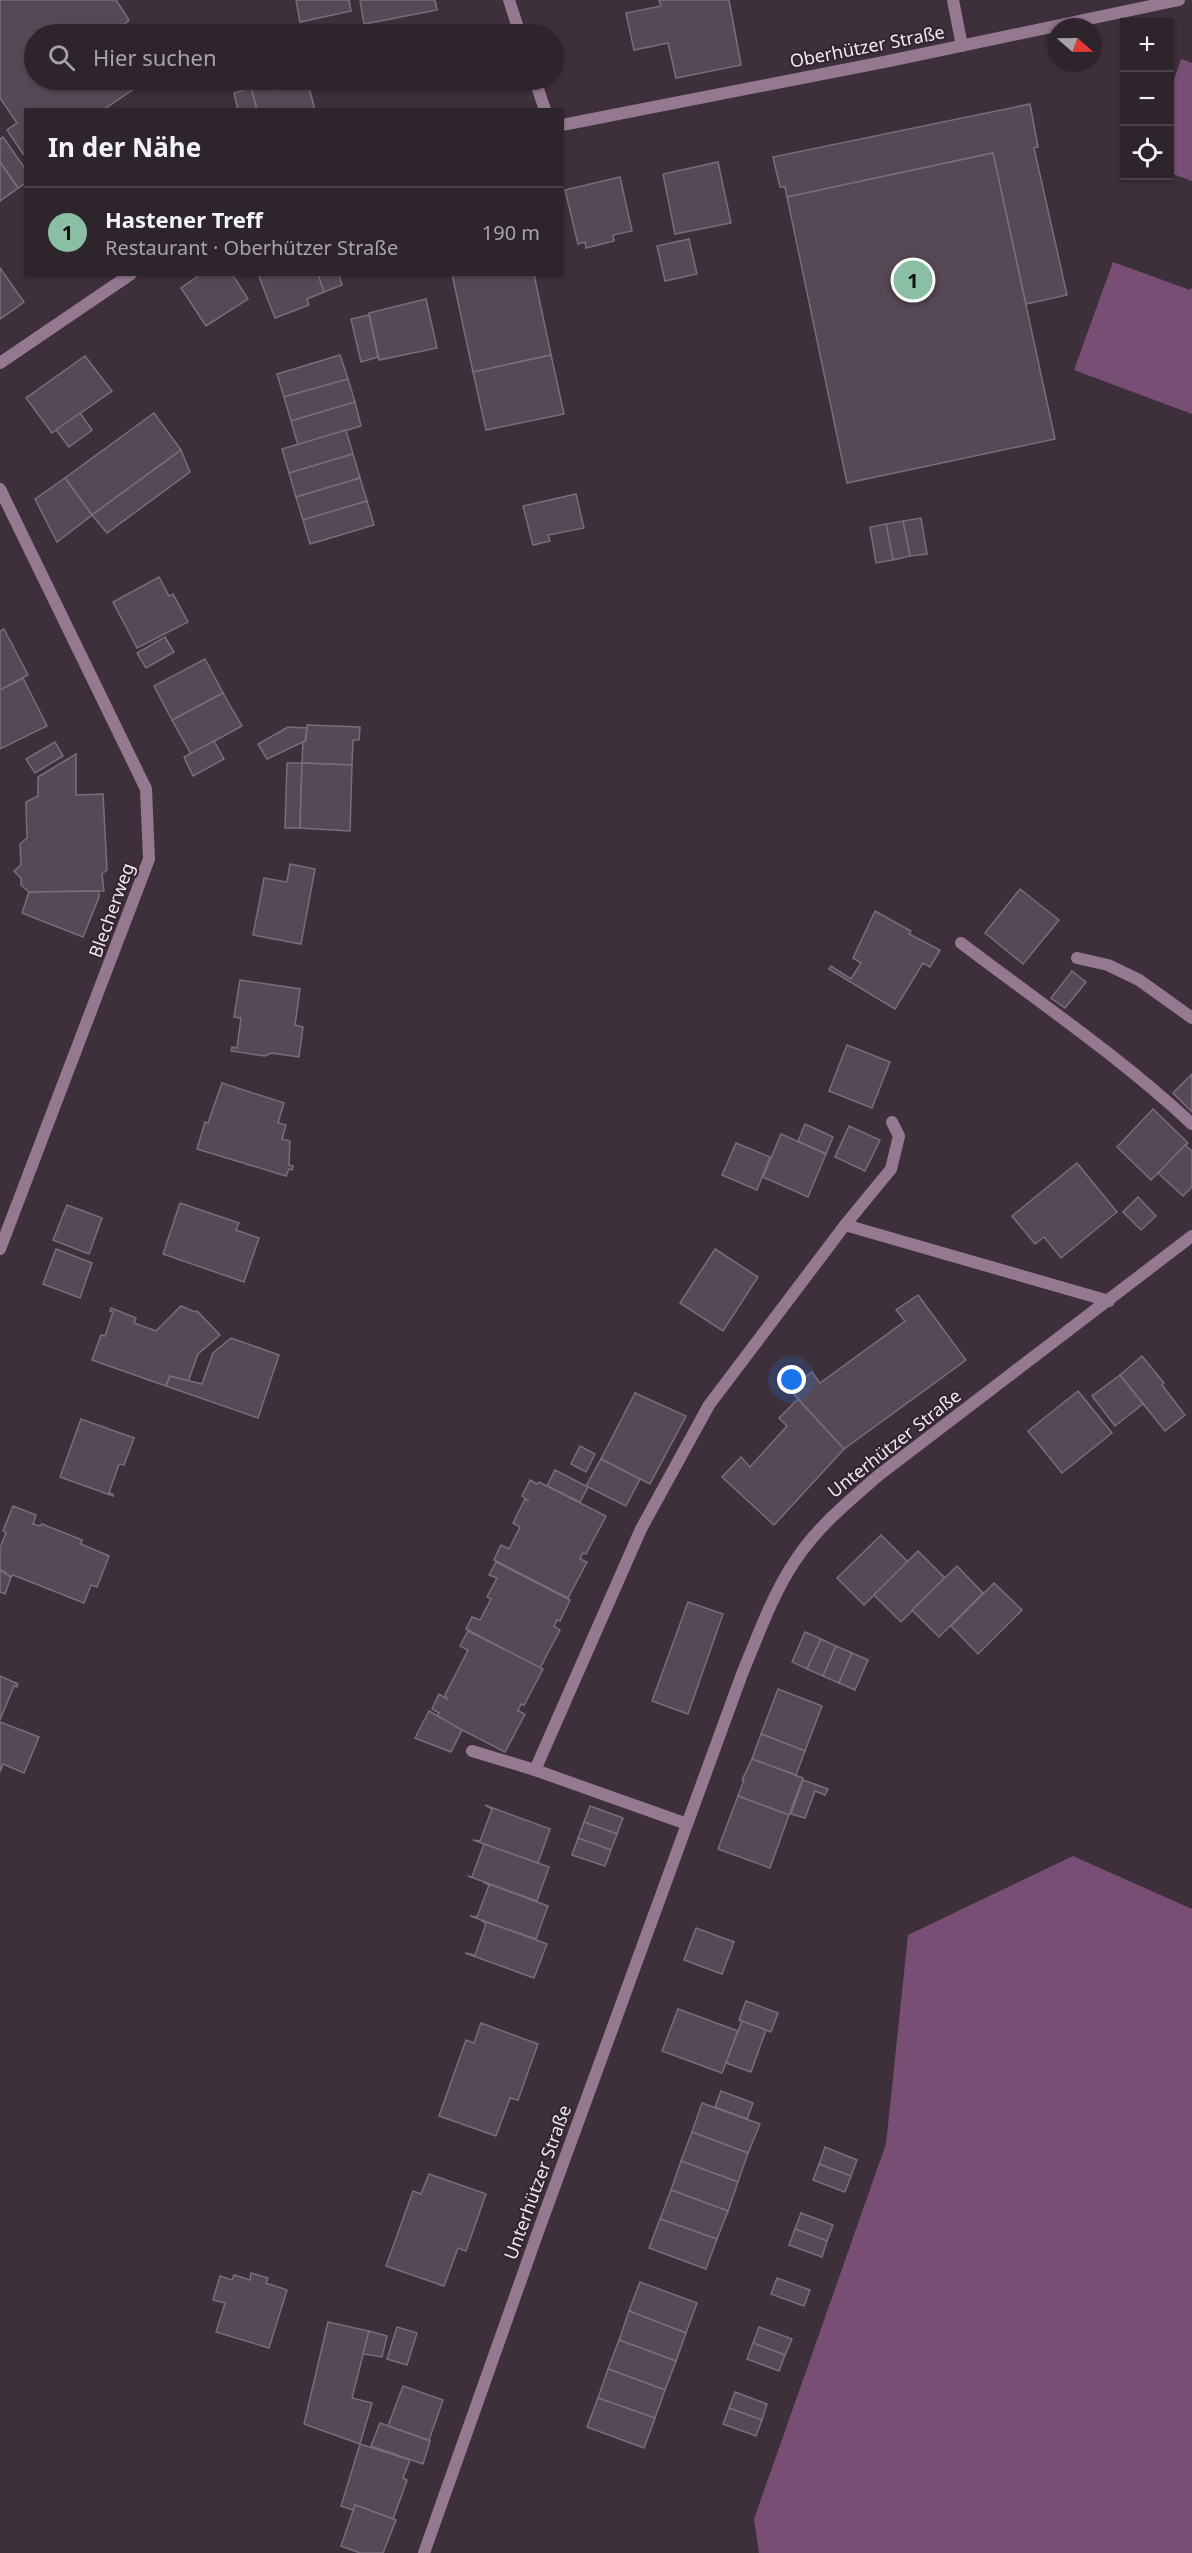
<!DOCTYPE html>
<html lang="de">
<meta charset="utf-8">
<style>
body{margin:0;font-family:"Noto Sans",sans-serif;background:#3a3038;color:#f1f3f6}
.controls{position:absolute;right:18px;top:18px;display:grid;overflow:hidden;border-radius:0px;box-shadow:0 2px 4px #0004}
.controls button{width:54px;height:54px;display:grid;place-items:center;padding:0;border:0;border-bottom:2px solid #494148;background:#2e242c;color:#f1f3f6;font:30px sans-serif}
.compass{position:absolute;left:1048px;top:18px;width:54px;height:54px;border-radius:50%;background:#2e242c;box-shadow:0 2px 4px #0004;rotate:110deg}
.you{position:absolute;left:792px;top:1380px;width:21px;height:21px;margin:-15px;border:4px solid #fff;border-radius:50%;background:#1a73e8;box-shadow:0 0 0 9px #1a73e833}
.badge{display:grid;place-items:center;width:39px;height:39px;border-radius:50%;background:#8abfa5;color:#111;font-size:20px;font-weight:700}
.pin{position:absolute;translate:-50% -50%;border:3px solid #fff;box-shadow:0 2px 6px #0006}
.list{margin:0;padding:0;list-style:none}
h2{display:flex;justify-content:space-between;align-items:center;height:78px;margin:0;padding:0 24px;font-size:26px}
h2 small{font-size:20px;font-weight:400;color:#a7a4a9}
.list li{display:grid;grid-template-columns:39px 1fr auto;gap:18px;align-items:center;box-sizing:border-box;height:90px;padding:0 24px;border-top:2px solid #494148}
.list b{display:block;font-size:22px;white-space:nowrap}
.list p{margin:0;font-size:20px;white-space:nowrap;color:#a7a4a9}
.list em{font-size:20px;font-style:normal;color:#a7a4a9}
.icon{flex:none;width:33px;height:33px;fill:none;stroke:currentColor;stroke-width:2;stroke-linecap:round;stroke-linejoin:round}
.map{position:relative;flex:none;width:1192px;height:2553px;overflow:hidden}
.search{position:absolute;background:#2e242c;box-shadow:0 2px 4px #0004;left:24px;top:24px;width:540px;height:66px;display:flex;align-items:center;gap:15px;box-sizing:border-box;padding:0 21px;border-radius:33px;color:#a7a4a9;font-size:22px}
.panel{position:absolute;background:#2e242c;box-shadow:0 2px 4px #0004;left:24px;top:108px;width:540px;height:168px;border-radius:0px}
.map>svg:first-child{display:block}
</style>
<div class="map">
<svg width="1192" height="2553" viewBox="0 0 1192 2553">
<rect width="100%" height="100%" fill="#3e303b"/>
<g fill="#794e74">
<polygon points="1181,59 1192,63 1192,181 1170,173 1170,91"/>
<polygon points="1113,262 1190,290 1192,287 1192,414 1074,370"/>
<polygon points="1073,1856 1192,1909 1192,2553 759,2553 754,2519 886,2144 908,1935"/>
</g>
<g fill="#574855" stroke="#7c6c7a" stroke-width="1.5">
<polygon points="0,0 116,0 129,20 125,24 132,34 34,34 34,80 147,80 103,110 26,110 26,152 23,154 7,130 17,123 0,98"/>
<polygon points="296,0 349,0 351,11 300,22"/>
<polygon points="360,0 435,0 437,10 364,24"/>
<polygon points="659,0 729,0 741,65 676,78 668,43 634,50 626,13 661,6"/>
<polygon points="307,80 315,110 257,110 251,88 271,82 273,90"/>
<polygon points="251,88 257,110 238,110 234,93"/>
<polygon points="1030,104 1038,147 1034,148 1067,295 1026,304 993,153 787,197 785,187 780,187 773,157"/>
<polygon points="3,137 26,170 26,183 18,188 0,162 0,139"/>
<polygon points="993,153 1055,439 847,483 787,197"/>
<polygon points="0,162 18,188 0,201"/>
<polygon points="718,162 731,223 675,234 663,174"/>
<polygon points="620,177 632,231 613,235 614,241 586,248 585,242 578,244 565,190"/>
<polygon points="689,239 697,274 665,281 657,246"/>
<polygon points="0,268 24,302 0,319"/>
<polygon points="201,274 232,274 248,299 206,326 181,288"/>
<polygon points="258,274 318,274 324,292 307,299 309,305 275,318"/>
<polygon points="318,274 339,274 342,285 324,292"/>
<polygon points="452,274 534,274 551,355 473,372"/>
<polygon points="426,299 437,348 379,360 369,313"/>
<polygon points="369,315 378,357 361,362 351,319"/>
<polygon points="340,355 348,379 284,397 277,374"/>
<polygon points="551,355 564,414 486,430 473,372"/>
<polygon points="85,356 112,391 52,433 26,398"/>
<polygon points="348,379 355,402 291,421 284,397"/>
<polygon points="355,402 361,426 298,445 291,421"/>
<polygon points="80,413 92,430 69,447 56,430"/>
<polygon points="154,413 181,450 92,515 65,478"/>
<polygon points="346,430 353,454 289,473 282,449"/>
<polygon points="181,450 190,472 107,533 92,515"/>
<polygon points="353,454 360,478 296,497 289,473"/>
<polygon points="65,478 92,515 57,542 35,499"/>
<polygon points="360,478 367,501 303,520 296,497"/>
<polygon points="576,494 584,528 548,535 550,541 533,545 523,506"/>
<polygon points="367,501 374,525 310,544 303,520"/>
<polygon points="921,518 927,554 910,556 903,521"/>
<polygon points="903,521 910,556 893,560 886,524"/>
<polygon points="886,524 893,560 876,563 870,527"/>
<polygon points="159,577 169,596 173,594 188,622 137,648 113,602"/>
<polygon points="4,629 28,675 0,690 0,631"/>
<polygon points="165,637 174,652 146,668 137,653"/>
<polygon points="205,659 223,693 172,720 154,686"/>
<polygon points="23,678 47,726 0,749 0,690"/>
<polygon points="223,693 242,726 191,754 172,720"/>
<polygon points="307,725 360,727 359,740 353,740 352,765 302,763 303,742 306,741"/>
<polygon points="288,727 307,728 305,741 267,759 258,744"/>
<polygon points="214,741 224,759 193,776 184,757"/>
<polygon points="55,742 63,756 35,773 26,759"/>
<polygon points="76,754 76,795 103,794 107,870 102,874 104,891 29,892 21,885 21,878 14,871 21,865 20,844 27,838 26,802 38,796 38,777"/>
<polygon points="287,763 302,763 300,828 285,828"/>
<polygon points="302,763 352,765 350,831 300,828"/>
<polygon points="290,864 315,869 301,944 253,935 264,878 287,882"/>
<polygon points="1020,889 1059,920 1023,964 985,933"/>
<polygon points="99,891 99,897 83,937 22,913 29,892"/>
<polygon points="875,911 911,931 909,934 940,950 930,967 923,963 895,1009 829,969 831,966 851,979 861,963 853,958"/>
<polygon points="1072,971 1086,982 1065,1008 1051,998"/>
<polygon points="240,980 300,989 295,1025 303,1027 299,1057 271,1053 265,1056 231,1051 232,1047 237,1048 241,1018 234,1017"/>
<polygon points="847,1045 890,1062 872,1108 829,1091"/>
<polygon points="1192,1074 1192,1112 1173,1093"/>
<polygon points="222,1083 284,1103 278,1123 286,1125 282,1139 290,1141 289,1165 293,1166 292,1170 289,1169 286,1176 197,1149 205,1122 208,1123"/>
<polygon points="1153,1109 1188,1143 1151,1180 1117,1147"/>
<polygon points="805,1124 833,1137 826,1154 798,1141"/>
<polygon points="849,1126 880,1140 865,1171 835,1157"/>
<polygon points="781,1134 826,1154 808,1197 763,1177"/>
<polygon points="736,1143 770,1157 757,1190 722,1175"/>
<polygon points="1185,1145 1192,1151 1192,1187 1183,1196 1158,1173"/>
<polygon points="1077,1163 1117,1212 1061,1258 1044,1237 1035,1244 1012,1216"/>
<polygon points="1138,1197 1156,1216 1141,1230 1123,1212"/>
<polygon points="180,1203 239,1223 236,1230 259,1238 244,1282 163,1254"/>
<polygon points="67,1205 102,1218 89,1254 53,1240"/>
<polygon points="56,1249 92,1263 80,1298 43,1284"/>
<polygon points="715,1249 758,1277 723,1331 680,1303"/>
<polygon points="918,1295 966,1360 844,1449 789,1389 812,1372 820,1383 905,1321 896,1310"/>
<polygon points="181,1306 195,1312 197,1311 220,1335 198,1354 188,1382 170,1376 166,1386 92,1360 101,1335 105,1336 113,1312 110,1311 111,1308 136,1318 134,1323 156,1331"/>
<polygon points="231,1338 279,1355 258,1418 166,1386 170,1376 202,1384 213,1353"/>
<polygon points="1142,1356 1164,1383 1162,1385 1185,1415 1165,1431 1120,1375"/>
<polygon points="1120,1375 1143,1404 1115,1426 1092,1396"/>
<polygon points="1078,1391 1112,1433 1062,1473 1028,1431"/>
<polygon points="635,1393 686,1416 650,1484 601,1459"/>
<polygon points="798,1399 844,1449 774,1525 722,1477 741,1457 750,1467 787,1426 779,1418"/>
<polygon points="81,1419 134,1438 124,1465 119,1464 109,1493 113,1494 113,1496 60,1477"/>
<polygon points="580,1446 595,1454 586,1472 571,1464"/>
<polygon points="601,1459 640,1479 626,1506 586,1486"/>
<polygon points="555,1470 588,1487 580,1502 547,1486"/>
<polygon points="530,1480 537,1484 539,1482 606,1516 586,1554 583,1553 580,1559 587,1562 568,1598 494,1560 501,1545 509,1549 520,1527 513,1523 525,1499 529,1501 522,1496"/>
<polygon points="13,1506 36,1515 33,1524 40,1526 42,1524 82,1540 81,1544 109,1556 97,1587 91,1585 84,1603 13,1575 11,1577 5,1575 6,1572 0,1570 0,1548 6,1533 3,1531"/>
<polygon points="881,1535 908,1562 864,1605 837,1578"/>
<polygon points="918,1551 945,1578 901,1622 874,1595"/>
<polygon points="496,1562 570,1600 560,1621 557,1620 554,1626 560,1630 540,1668 466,1629 472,1617 480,1620 491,1599 487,1597 497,1578 489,1575"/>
<polygon points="957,1566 983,1593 939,1637 912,1610"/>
<polygon points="0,1570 11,1577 5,1594 0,1592"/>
<polygon points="994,1583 1022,1610 978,1654 951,1626"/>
<polygon points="688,1602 723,1614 688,1714 652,1701"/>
<polygon points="468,1631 543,1669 524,1705 521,1704 518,1711 525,1714 505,1752 437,1717 439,1713 432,1709 439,1694 447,1699 445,1695 468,1650 460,1646"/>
<polygon points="805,1632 821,1639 807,1669 792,1662"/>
<polygon points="821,1639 836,1646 823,1676 807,1669"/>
<polygon points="836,1646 852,1653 839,1683 823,1676"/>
<polygon points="852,1653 868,1660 855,1690 839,1683"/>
<polygon points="0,1676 18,1684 17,1687 14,1686 0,1720"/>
<polygon points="778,1689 822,1706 805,1751 761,1734"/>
<polygon points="429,1711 462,1730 451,1752 415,1738"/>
<polygon points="0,1722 39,1737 24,1773 3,1764 0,1772"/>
<polygon points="761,1734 805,1751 796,1775 752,1759"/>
<polygon points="752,1759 803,1778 789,1815 738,1796 744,1780 742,1780"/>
<polygon points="803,1780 828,1789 825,1795 815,1791 805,1818 791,1814"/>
<polygon points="738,1796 789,1815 770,1868 718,1849"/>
<polygon points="485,1805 550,1829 538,1863 473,1840 480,1841 492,1809"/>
<polygon points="590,1806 623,1818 617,1834 584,1822"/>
<polygon points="584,1822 617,1834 611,1850 578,1838"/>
<polygon points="578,1838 611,1850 605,1866 572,1855"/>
<polygon points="484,1844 549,1867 537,1901 468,1876 472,1877"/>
<polygon points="483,1882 548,1906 536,1939 470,1916 477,1917 489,1885"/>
<polygon points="481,1920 547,1944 534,1978 465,1953 475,1955 486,1924"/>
<polygon points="696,1928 734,1942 722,1974 684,1960"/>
<polygon points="746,2001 778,2013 771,2032 739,2020"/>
<polygon points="678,2009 738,2031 722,2073 662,2051"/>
<polygon points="742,2021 766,2030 751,2072 726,2063"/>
<polygon points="481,2023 538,2044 518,2100 510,2098 496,2136 439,2116 466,2040 474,2043"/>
<polygon points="721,2091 753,2103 747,2119 715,2107"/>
<polygon points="702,2103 760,2124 748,2153 692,2132"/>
<polygon points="692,2132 748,2153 738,2182 681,2161"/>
<polygon points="825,2147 857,2160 851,2176 819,2164"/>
<polygon points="681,2161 738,2182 728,2211 671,2190"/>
<polygon points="819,2164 851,2176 845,2192 813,2180"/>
<polygon points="429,2174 486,2194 466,2251 458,2248 444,2286 386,2266 413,2191 421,2194"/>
<polygon points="671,2190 728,2211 717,2239 660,2219"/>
<polygon points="801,2213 833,2225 827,2241 795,2229"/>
<polygon points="660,2219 717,2239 706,2269 649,2248"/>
<polygon points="795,2229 827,2241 822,2257 789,2245"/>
<polygon points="251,2273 268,2278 266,2283 287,2290 269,2348 216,2332 225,2303 213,2300 220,2276 232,2280 234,2275 250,2280"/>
<polygon points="777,2278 810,2290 804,2306 771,2294"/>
<polygon points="640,2282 697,2303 686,2333 629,2311"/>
<polygon points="629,2311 686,2333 676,2361 619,2340"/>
<polygon points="328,2322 369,2331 352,2398 372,2403 360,2444 304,2424"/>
<polygon points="397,2327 417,2333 407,2365 387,2359"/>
<polygon points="759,2327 792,2339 785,2355 753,2343"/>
<polygon points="369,2331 387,2336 382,2357 363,2354"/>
<polygon points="619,2340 676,2361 665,2390 608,2369"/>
<polygon points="753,2343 785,2355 779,2371 747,2359"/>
<polygon points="608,2369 665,2390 655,2418 598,2398"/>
<polygon points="403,2386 443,2400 429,2440 388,2426"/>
<polygon points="735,2392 767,2404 762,2420 729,2408"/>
<polygon points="598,2398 655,2418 644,2448 587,2427"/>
<polygon points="729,2408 762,2420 756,2436 723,2424"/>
<polygon points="380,2423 430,2441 423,2464 371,2446"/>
<polygon points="360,2444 410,2460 403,2478 407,2480 393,2519 355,2505 353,2510 341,2506"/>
<polygon points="355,2505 396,2520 383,2553 360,2553 341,2546"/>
</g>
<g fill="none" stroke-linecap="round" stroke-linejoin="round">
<g stroke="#957991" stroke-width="12">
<polyline points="509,0 520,34"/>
<polyline points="953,0 962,46"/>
<polyline points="535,80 545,110"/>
<path d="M961,943C1039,1002 1120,1057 1192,1124"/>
<polyline points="1077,958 1108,965 1139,980 1192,1018"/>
<polyline points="845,1225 1109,1301"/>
<polyline points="472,1751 535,1770 687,1824"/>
<polyline points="535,1770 641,1529 709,1405 845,1225 891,1169 899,1136 892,1122"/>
</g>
<g stroke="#957991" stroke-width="12">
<polyline points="562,125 889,61 1179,0"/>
<polyline points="0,363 131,274"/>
<polyline points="0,489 146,789 149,859 0,1249"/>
<path d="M424,2553L539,2229L742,1674C758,1636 772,1595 795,1561C817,1527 849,1501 879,1475L1192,1236"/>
</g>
</g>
<g text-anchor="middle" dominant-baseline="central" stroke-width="4.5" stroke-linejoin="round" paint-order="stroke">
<g font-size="18" fill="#f1e8f0" stroke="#332631">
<text transform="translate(867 46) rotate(-11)">Oberhützer Straße</text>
<text transform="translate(111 910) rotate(-70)">Blecherweg</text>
<text transform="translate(894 1443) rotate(-38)">Unterhützer Straße</text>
<text transform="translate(537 2182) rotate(-70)">Unterhützer Straße</text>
</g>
</g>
</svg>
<div class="controls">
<button>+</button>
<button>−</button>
<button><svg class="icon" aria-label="locate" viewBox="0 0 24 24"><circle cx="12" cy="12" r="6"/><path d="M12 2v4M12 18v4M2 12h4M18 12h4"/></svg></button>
</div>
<svg class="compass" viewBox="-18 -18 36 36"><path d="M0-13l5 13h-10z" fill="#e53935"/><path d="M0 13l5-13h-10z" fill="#a7a4a9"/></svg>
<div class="you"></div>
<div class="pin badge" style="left:913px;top:280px">1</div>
<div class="search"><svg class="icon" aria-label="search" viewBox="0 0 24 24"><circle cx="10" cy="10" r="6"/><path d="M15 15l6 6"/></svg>Hier suchen</div>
<section class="panel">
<h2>In der Nähe<small></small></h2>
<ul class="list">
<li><span class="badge">1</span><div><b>Hastener Treff</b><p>Restaurant · Oberhützer Straße</p></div><em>190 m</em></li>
</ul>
</section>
</div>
